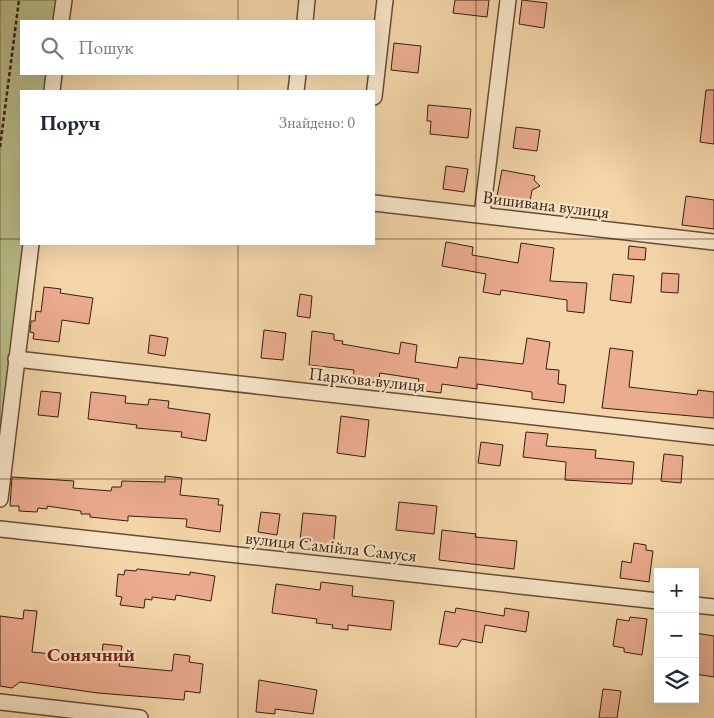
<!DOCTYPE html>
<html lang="uk">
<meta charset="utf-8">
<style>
body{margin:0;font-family:"EB Garamond",serif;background:#f6f6f7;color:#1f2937}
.controls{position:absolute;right:15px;bottom:15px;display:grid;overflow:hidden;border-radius:0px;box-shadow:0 5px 20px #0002}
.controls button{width:45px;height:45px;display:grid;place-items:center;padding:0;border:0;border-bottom:1px solid #e0e1e3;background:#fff;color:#1f2937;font:25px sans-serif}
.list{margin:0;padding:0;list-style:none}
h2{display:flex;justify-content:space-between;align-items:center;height:65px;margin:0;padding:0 20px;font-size:21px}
h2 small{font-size:16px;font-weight:400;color:#747a83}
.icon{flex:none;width:28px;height:28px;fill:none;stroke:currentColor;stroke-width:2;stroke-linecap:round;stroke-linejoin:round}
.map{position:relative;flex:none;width:714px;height:718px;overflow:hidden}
.search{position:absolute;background:#fff;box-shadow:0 5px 20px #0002;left:20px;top:20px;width:355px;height:55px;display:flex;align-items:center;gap:12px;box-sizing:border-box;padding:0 18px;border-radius:0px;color:#747a83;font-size:19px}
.panel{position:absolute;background:#fff;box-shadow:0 5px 20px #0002;left:20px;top:90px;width:355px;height:155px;border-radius:0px}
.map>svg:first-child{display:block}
</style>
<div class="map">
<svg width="714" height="718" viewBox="0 0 714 718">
<rect width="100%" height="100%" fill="#f3d5a8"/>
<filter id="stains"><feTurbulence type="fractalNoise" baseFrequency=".004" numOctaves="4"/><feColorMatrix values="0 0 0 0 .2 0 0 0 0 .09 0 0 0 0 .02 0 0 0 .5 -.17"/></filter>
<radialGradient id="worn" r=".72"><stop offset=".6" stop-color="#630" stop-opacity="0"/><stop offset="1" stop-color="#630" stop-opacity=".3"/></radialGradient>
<polygon fill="#b9be89" stroke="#796e4e" points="0,0 64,0 61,21 21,21 21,74 54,74 52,91 21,91 21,244 31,244 0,499"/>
<g fill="#ebab8e" stroke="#391e14">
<polygon points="455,0 489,0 487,17 453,13"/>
<polygon points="522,0 547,3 544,28 519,24"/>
<polygon points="394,43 421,46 418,73 391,70"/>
<polygon points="706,90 714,90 714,144 700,142"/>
<polygon points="428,105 471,109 468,138 430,134 431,121 427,121"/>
<polygon points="516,127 540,130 537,151 513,148"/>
<polygon points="446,166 468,169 464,192 443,189"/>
<polygon points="502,170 535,176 534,180 540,186 532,190 530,202 497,196"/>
<polygon points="686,196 714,200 714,229 682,225"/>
<polygon points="446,242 473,247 472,255 518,263 521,243 554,248 550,281 587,283 584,313 567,311 567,300 501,290 500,295 483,292 486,274 442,266"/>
<polygon points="629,246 646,248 645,260 628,259"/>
<polygon points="662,273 679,274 678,293 661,292"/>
<polygon points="613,274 634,276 631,303 610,300"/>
<polygon points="44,287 61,289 60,293 93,298 89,324 62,320 59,342 33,339 34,333 30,332 31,321 35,321 36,311 41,312"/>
<polygon points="300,294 312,296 310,318 297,316"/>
<polygon points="264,330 286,333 283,360 261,358"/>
<polygon points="312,331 334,334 334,340 343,341 342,344 399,354 401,342 417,345 415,362 457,368 459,357 523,364 527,338 550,342 546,369 559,370 558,384 566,385 564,403 532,399 532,392 477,384 477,389 442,384 441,393 417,390 419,379 380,373 378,383 353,379 354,370 309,365"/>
<polygon points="150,335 168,338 165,356 148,353"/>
<polygon points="610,348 633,351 629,387 697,395 698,390 714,392 714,418 602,408"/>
<polygon points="41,391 61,393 58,417 38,415"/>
<polygon points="91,392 126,396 125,403 148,405 149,399 169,401 168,408 210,414 206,441 181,437 182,432 136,428 137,425 88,419"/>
<polygon points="341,416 369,420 365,457 337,453"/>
<polygon points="526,432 548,434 546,446 596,450 595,458 634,462 632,484 565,480 566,462 523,457"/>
<polygon points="481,442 503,445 500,466 478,463"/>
<polygon points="664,454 683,456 681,483 661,481"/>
<polygon points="165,476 182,478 180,495 219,499 218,505 223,505 220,532 186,527 187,519 128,516 128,521 90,517 90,514 81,514 81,511 47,506 47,509 38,508 37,512 19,511 19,506 10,506 12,477 74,481 73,488 111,491 112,487 121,487 122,481 165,482"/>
<polygon points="399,502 437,506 434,534 396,530"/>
<polygon points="261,512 280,514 277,535 258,532"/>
<polygon points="303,513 336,516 333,549 311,547 311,542 300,541"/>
<polygon points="442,530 476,534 475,537 517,541 514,569 439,560"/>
<polygon points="634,543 646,545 646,550 653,551 649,582 620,578 622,561 631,563"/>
<polygon points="137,569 190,575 190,572 215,576 211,601 176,595 175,600 152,597 152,600 145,599 144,608 120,605 122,597 116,596 118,574 124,575 125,570 136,571"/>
<polygon points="321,582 353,586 352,596 394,601 391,630 348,625 348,630 332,628 333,625 316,623 317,619 272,613 276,584 320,590"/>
<polygon points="456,608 504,616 505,608 529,612 526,632 485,625 482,643 462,639 457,647 439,644 445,611 455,613"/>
<polygon points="24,610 37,611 32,652 52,654 52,659 78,662 79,653 102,656 103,644 122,646 119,666 172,671 174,654 190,656 189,662 203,664 200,693 185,691 184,700 98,693 20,682 12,688 0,686 0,616 23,619"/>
<polygon points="630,617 647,619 642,655 624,652 624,648 613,646 617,619 629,621"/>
<polygon points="695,633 714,636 714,677 695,674"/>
<polygon points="259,680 317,690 313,714 275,709 275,714 256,712"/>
<polygon points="603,689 621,691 617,718 599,718"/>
</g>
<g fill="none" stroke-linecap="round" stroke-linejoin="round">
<g stroke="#684c39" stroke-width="18">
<g id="street">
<polyline points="61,21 64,0"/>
<polyline points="305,21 307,0"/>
<polyline points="52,91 54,74"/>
<polyline points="296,91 298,74"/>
<polyline points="374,97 385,0"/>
<polyline points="374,203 714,242"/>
<polyline points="482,215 508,0"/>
<polyline points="16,359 714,437"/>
<polyline points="0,499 31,244"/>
<polyline points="0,529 658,601"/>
<polyline points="695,605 714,607"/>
<polyline points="0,702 140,718"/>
</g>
</g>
<polyline stroke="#391e14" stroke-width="2.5" stroke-dasharray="4 2.5" stroke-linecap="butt" points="0,147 19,0"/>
<use href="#street" stroke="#f7e4c6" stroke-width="15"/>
</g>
<path fill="none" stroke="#391e14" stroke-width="1" stroke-opacity="0.55" d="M238,0V21M476,0V718M238,74V91M0,239H21M374,239H714M238,244V718M0,479H714"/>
<g text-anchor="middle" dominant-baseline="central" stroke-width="4.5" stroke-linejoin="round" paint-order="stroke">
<g font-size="18" fill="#391e14" stroke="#f7e4c6">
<text transform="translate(546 204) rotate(7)">Вишивана вулиця</text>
<text transform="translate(367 379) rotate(6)">Паркова вулиця</text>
<text transform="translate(331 546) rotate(6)">вулиця Самійла Самуся</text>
</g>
<g font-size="19" font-weight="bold" fill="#7a1f14" stroke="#f7e4c6">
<text x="91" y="654">Сонячний</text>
</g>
</g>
<rect width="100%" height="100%" filter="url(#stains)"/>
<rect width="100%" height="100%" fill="url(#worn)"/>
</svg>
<div class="controls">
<button>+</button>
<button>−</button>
<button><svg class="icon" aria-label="layers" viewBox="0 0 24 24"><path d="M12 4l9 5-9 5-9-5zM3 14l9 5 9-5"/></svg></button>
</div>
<div class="search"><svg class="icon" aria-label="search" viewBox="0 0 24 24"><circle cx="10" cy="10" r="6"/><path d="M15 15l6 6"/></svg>Пошук</div>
<section class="panel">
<h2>Поруч<small>Знайдено: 0</small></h2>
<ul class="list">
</ul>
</section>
</div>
